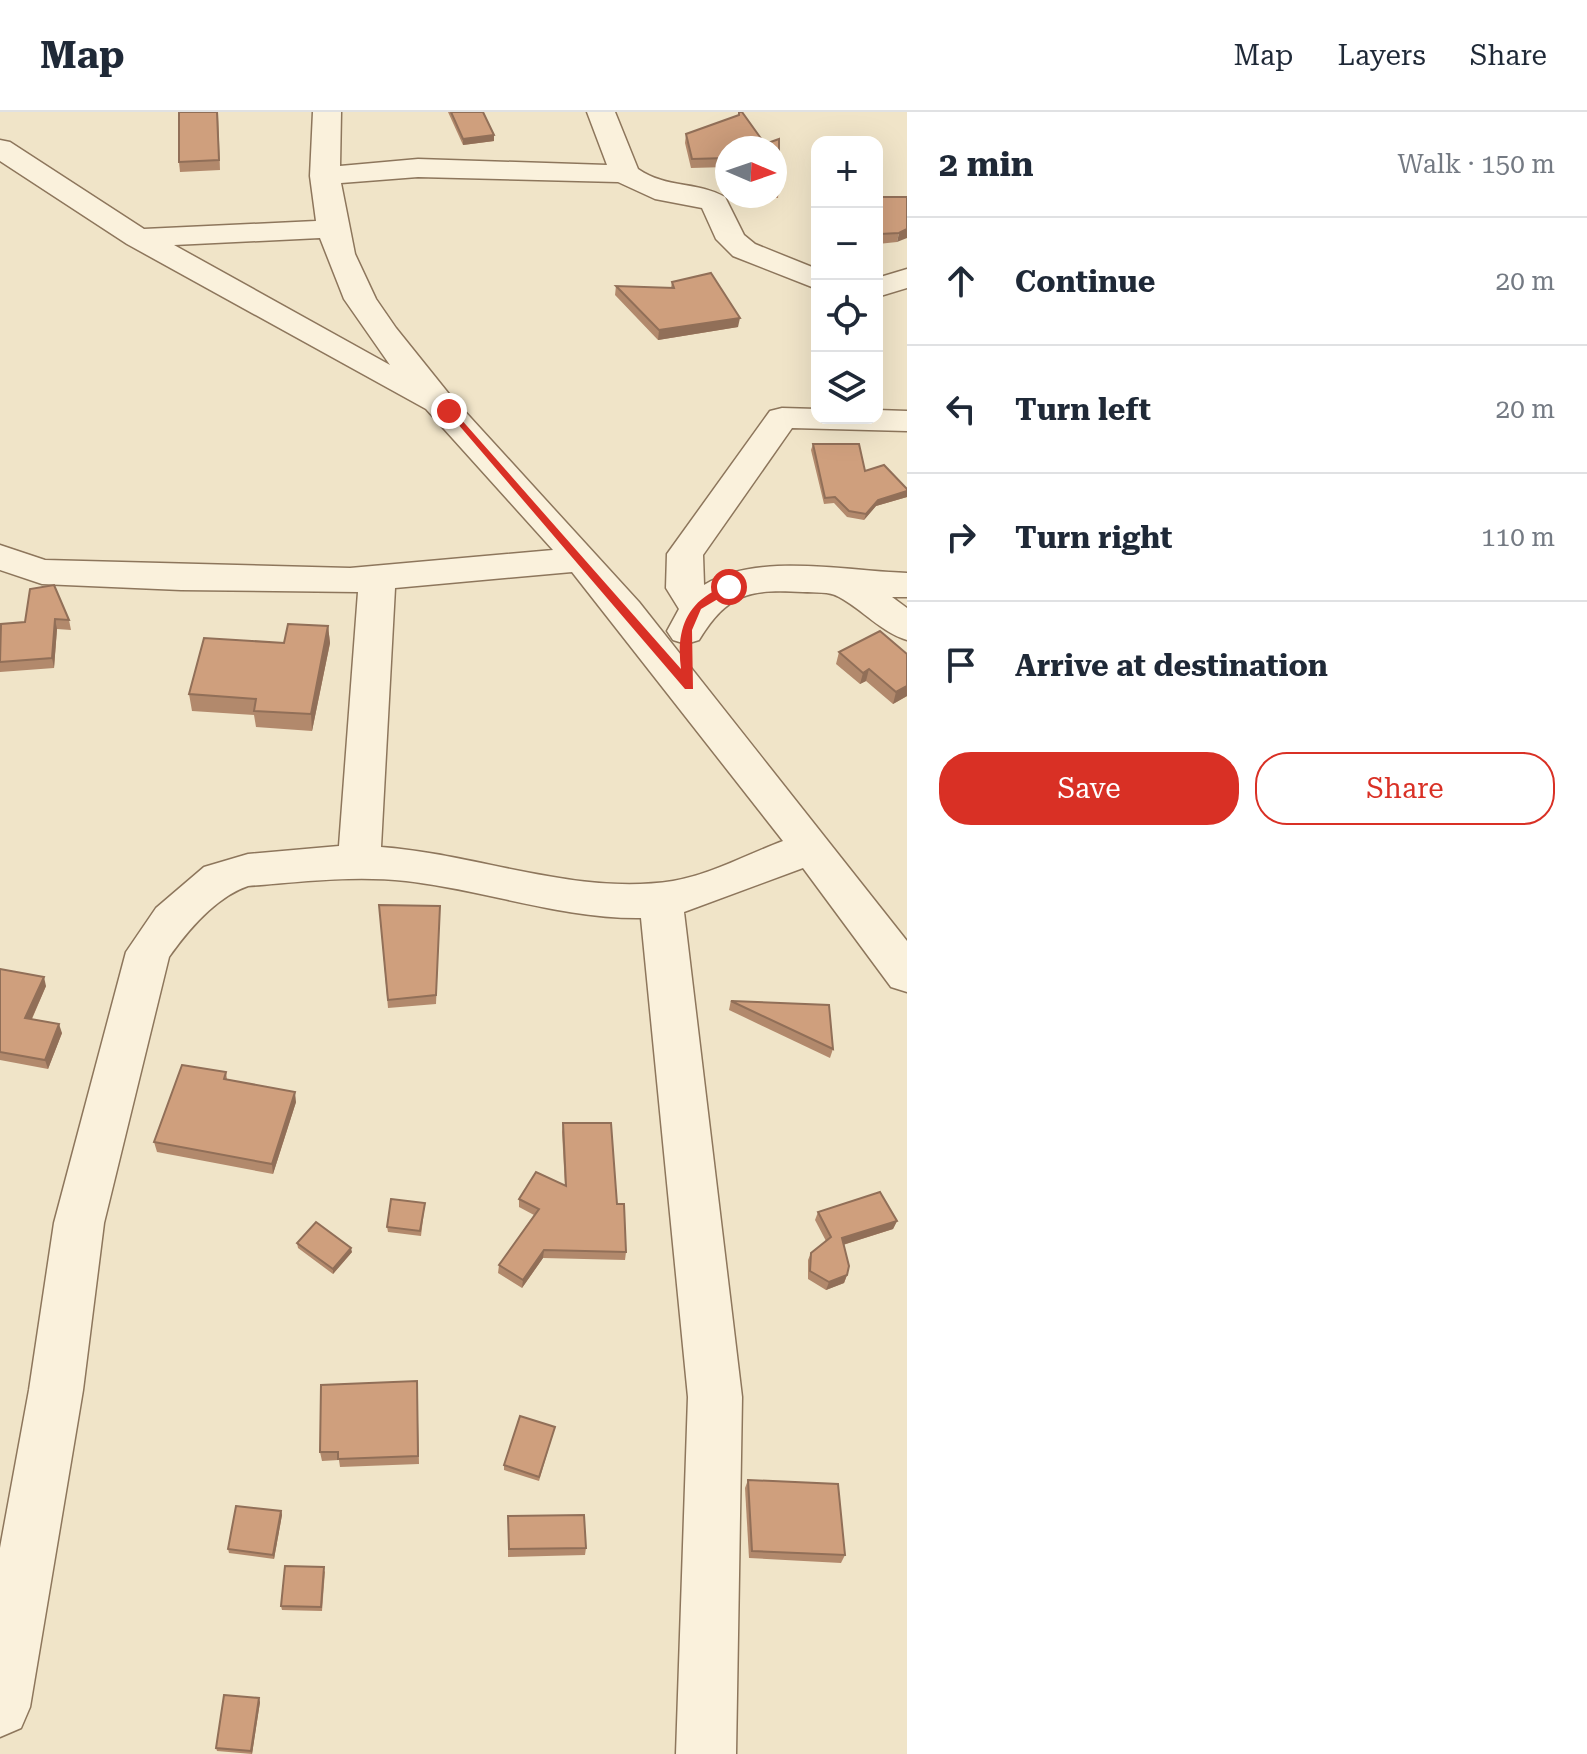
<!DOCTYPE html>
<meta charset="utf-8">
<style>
body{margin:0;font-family:"Roboto Serif",serif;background:#f6f6f7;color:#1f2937}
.controls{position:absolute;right:24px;top:24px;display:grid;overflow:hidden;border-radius:16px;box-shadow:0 8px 32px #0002}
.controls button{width:72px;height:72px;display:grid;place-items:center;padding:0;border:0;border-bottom:2px solid #e0e1e3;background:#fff;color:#1f2937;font:40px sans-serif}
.compass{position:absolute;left:715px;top:24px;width:72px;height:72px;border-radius:50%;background:#fff;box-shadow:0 8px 32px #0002;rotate:92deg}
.stop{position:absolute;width:24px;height:24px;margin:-18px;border:6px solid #d93025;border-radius:50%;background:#fff}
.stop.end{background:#d93025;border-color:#fff;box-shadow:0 2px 8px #0008}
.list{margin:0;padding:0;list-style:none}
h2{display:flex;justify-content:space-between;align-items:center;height:104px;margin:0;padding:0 32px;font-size:34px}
h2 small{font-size:26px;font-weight:400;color:#747a83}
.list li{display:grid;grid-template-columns:52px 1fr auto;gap:24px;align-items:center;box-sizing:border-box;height:128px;padding:0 32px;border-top:2px solid #e0e1e3}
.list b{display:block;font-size:30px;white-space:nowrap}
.list em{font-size:26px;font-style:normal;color:#747a83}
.actions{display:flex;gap:16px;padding:24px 32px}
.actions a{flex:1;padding:18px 0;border:2px solid #d93025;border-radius:32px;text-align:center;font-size:28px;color:#d93025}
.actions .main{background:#d93025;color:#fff}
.icon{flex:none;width:44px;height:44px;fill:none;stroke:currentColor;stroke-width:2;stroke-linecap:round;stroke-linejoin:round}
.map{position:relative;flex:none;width:907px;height:1642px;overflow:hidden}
header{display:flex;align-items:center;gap:48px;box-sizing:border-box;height:112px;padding:0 40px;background:#fff;border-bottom:2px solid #e0e1e3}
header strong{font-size:38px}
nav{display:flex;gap:44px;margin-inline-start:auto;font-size:28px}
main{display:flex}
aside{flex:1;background:#fff}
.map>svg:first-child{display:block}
</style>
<header>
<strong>Map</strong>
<nav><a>Map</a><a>Layers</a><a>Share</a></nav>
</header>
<main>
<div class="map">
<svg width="907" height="1642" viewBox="0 0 907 1642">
<rect width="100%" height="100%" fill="#f0e4c8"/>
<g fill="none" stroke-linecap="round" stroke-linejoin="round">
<g stroke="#8d765c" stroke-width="3">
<g id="minor">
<path d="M313,0H341L340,54L418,47L607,53L587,0H615L638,57C667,77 697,69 725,85L744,123L755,132L817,157V177L733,144L716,127L702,96L655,87L618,70L418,65L341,71L355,142L376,187L396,216L449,282L639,490L907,829V880L891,875L803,756L684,800L742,1285L736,1642H676L688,1285L641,806C562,807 485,778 406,769C353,763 301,770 248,774C216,785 188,818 169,845L104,1111L83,1278L30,1595L21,1616L0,1625V1436L29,1278L54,1111L126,840L156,796L204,755L248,742L339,734L358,480L181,478L42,472L0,458V433L45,448L350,456L553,438L426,297L127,132L0,49V28L10,30L144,117L316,109L310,64ZM320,126L344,187L390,253L174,133ZM572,460L783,729C748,742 710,763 673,769C576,784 477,742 381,735L395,476Z"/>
<polygon points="907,157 907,176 877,185 877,166"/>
<path d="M782,296L817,297V306H877V298L907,299V319L792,316L703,443L704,473C758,440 846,459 907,461V485H892L907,496V528C881,520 863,498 839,485C829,479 815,481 803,480C749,477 728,481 699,528L686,532L673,528L667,519L679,497L666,476L667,442L770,299Z"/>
</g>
</g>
<use href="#minor" fill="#faf1dc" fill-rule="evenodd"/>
</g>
<g fill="#b2896c">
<polygon points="179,0 218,0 220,58 180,60 179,50"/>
<polygon points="448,0 483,0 494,29 463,33"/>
<polygon points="738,0 742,0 765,32 779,27 779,76 778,86 750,84 775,84 775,36 727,36 727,55 691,56 685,31 686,22 738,4"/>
<polygon points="879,85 907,85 897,130 878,132 877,95"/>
<polygon points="672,170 738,215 658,228 615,183 616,174 671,176"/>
<polygon points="813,332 865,359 907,385 876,394 864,408 847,405 834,391 824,392 811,338"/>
<polygon points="30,477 69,508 71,518 57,517 54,556 0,560 0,524 25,510"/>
<polygon points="328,514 330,531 312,619 256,615 254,603 192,599 189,582 284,531"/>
<polygon points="839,540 907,542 907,584 893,592 866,569 860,572 836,552"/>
<polygon points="379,793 440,794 436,892 388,896"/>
<polygon points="0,857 46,874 32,907 62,921 48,957 0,948"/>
<polygon points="731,888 833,937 830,946 729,898"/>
<polygon points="226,960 227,967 296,990 273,1062 157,1040 154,1030"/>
<polygon points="563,1011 617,1092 626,1140 625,1148 543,1146 522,1176 498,1161 499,1153 534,1103 519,1095 519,1087 565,1074 562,1020"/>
<polygon points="425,1091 421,1124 388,1120 387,1115"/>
<polygon points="818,1100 897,1109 893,1117 843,1133 847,1163 844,1171 826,1178 808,1167 808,1148 811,1141 826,1129 815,1108"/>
<polygon points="297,1131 352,1140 333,1162 298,1136"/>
<polygon points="417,1269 419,1352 340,1355 339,1348 322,1349 320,1340"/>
<polygon points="555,1315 539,1369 504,1358 504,1353"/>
<polygon points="748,1368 845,1443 841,1451 749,1446 745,1376"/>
<polygon points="281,1399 282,1403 274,1447 229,1441 228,1437"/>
<polygon points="508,1404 586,1436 585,1443 508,1445"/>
<polygon points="325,1459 322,1499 282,1498 281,1494"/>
<polygon points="260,1590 252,1642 217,1639 216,1636"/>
</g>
<g fill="#916f58">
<polygon points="494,23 494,29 463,33 463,27"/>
<polygon points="907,117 907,126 897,130 899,121"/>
<polygon points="740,206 738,215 658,228 659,218"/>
<polygon points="907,379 907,385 876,394 864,408 866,402 878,388"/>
<polygon points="55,507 57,517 54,556 52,546"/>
<polygon points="328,514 330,531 312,619 311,602"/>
<polygon points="869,557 866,569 860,572 863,561"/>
<polygon points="907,574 907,584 893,592 896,580"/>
<polygon points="44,865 46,874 28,915 25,906"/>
<polygon points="59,912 62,921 48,957 45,948"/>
<polygon points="295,980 296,990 273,1062 272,1052"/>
<polygon points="897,1109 893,1117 839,1134 842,1126"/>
<polygon points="351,1136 352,1140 333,1162 333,1157"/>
<polygon points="544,1138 543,1146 522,1176 523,1168"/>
<polygon points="847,1163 844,1171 826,1178 829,1170"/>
<polygon points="281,1399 282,1403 274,1447 273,1443"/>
<polygon points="259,1586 260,1590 252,1642 251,1639"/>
</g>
<g fill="#cf9f7d" stroke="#916f58" stroke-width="2">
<polygon points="179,0 217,0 219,48 179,50"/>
<polygon points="451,0 483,0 494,23 463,27"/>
<polygon points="739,0 742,0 765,32 779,27 779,76 775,76 775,36 727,36 727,46 692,47 686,22 739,3"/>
<polygon points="879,85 907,85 907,117 899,121 880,122"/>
<polygon points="711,161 740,206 659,218 616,174 674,176 672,170"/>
<polygon points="813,332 859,332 865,359 884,353 907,377 907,379 878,388 866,402 849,399 835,385 825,386"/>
<polygon points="54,473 69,508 55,507 52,546 0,550 1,512 25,510 30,477"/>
<polygon points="288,512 328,514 311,602 254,599 256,587 189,582 204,526 284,531"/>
<polygon points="880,519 907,542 907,574 896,580 869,557 863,561 839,540"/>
<polygon points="379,793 440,794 436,883 388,888"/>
<polygon points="0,857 44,865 25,906 59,912 45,948 0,940"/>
<polygon points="731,889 829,893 833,937"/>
<polygon points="182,953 226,960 224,967 295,980 272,1052 154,1030"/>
<polygon points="563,1011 611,1011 617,1092 624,1092 626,1140 544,1138 523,1168 499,1153 539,1097 519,1087 536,1060 566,1074"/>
<polygon points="880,1080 897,1109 842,1126 849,1154 847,1163 829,1170 810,1159 811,1141 831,1125 818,1100"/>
<polygon points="391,1087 425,1091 420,1119 387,1115"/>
<polygon points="316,1110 351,1136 333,1157 297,1131"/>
<polygon points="417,1269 418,1344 338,1347 338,1340 320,1340 321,1273"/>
<polygon points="520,1304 555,1315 539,1365 504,1353"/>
<polygon points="748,1368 838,1372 845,1443 752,1439"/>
<polygon points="236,1394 281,1399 273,1443 228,1437"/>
<polygon points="584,1403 586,1436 509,1437 508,1404"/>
<polygon points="285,1454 324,1455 321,1495 281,1494"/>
<polygon points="224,1583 259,1586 251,1639 216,1636"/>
</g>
<path fill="#d93025" d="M445,297H452L681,557C677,526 682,499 709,482C718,477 724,472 733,473V478L701,497L692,518L693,577H685Z"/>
</svg>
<div class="controls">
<button>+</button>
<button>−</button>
<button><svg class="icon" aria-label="locate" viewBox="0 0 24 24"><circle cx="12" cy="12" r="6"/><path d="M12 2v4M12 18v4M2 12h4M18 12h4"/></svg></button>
<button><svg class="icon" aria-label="layers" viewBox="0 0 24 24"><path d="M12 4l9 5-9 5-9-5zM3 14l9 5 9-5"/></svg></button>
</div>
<svg class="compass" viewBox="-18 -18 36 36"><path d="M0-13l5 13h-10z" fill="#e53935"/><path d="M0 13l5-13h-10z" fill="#747a83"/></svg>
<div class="stop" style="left:729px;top:475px"></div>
<div class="stop end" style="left:449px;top:299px"></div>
</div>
<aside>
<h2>2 min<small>Walk · 150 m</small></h2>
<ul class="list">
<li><svg class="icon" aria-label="ahead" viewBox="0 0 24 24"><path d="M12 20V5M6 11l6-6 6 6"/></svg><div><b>Continue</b></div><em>20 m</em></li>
<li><svg class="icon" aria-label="left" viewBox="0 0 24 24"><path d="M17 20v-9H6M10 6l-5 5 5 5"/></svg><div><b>Turn left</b></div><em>20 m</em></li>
<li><svg class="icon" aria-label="right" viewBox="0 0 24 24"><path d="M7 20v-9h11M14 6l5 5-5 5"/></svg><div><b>Turn right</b></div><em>110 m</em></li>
<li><svg class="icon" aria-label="arrive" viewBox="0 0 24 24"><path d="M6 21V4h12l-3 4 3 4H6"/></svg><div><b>Arrive at destination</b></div></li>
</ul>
<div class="actions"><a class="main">Save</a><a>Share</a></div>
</aside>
</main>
